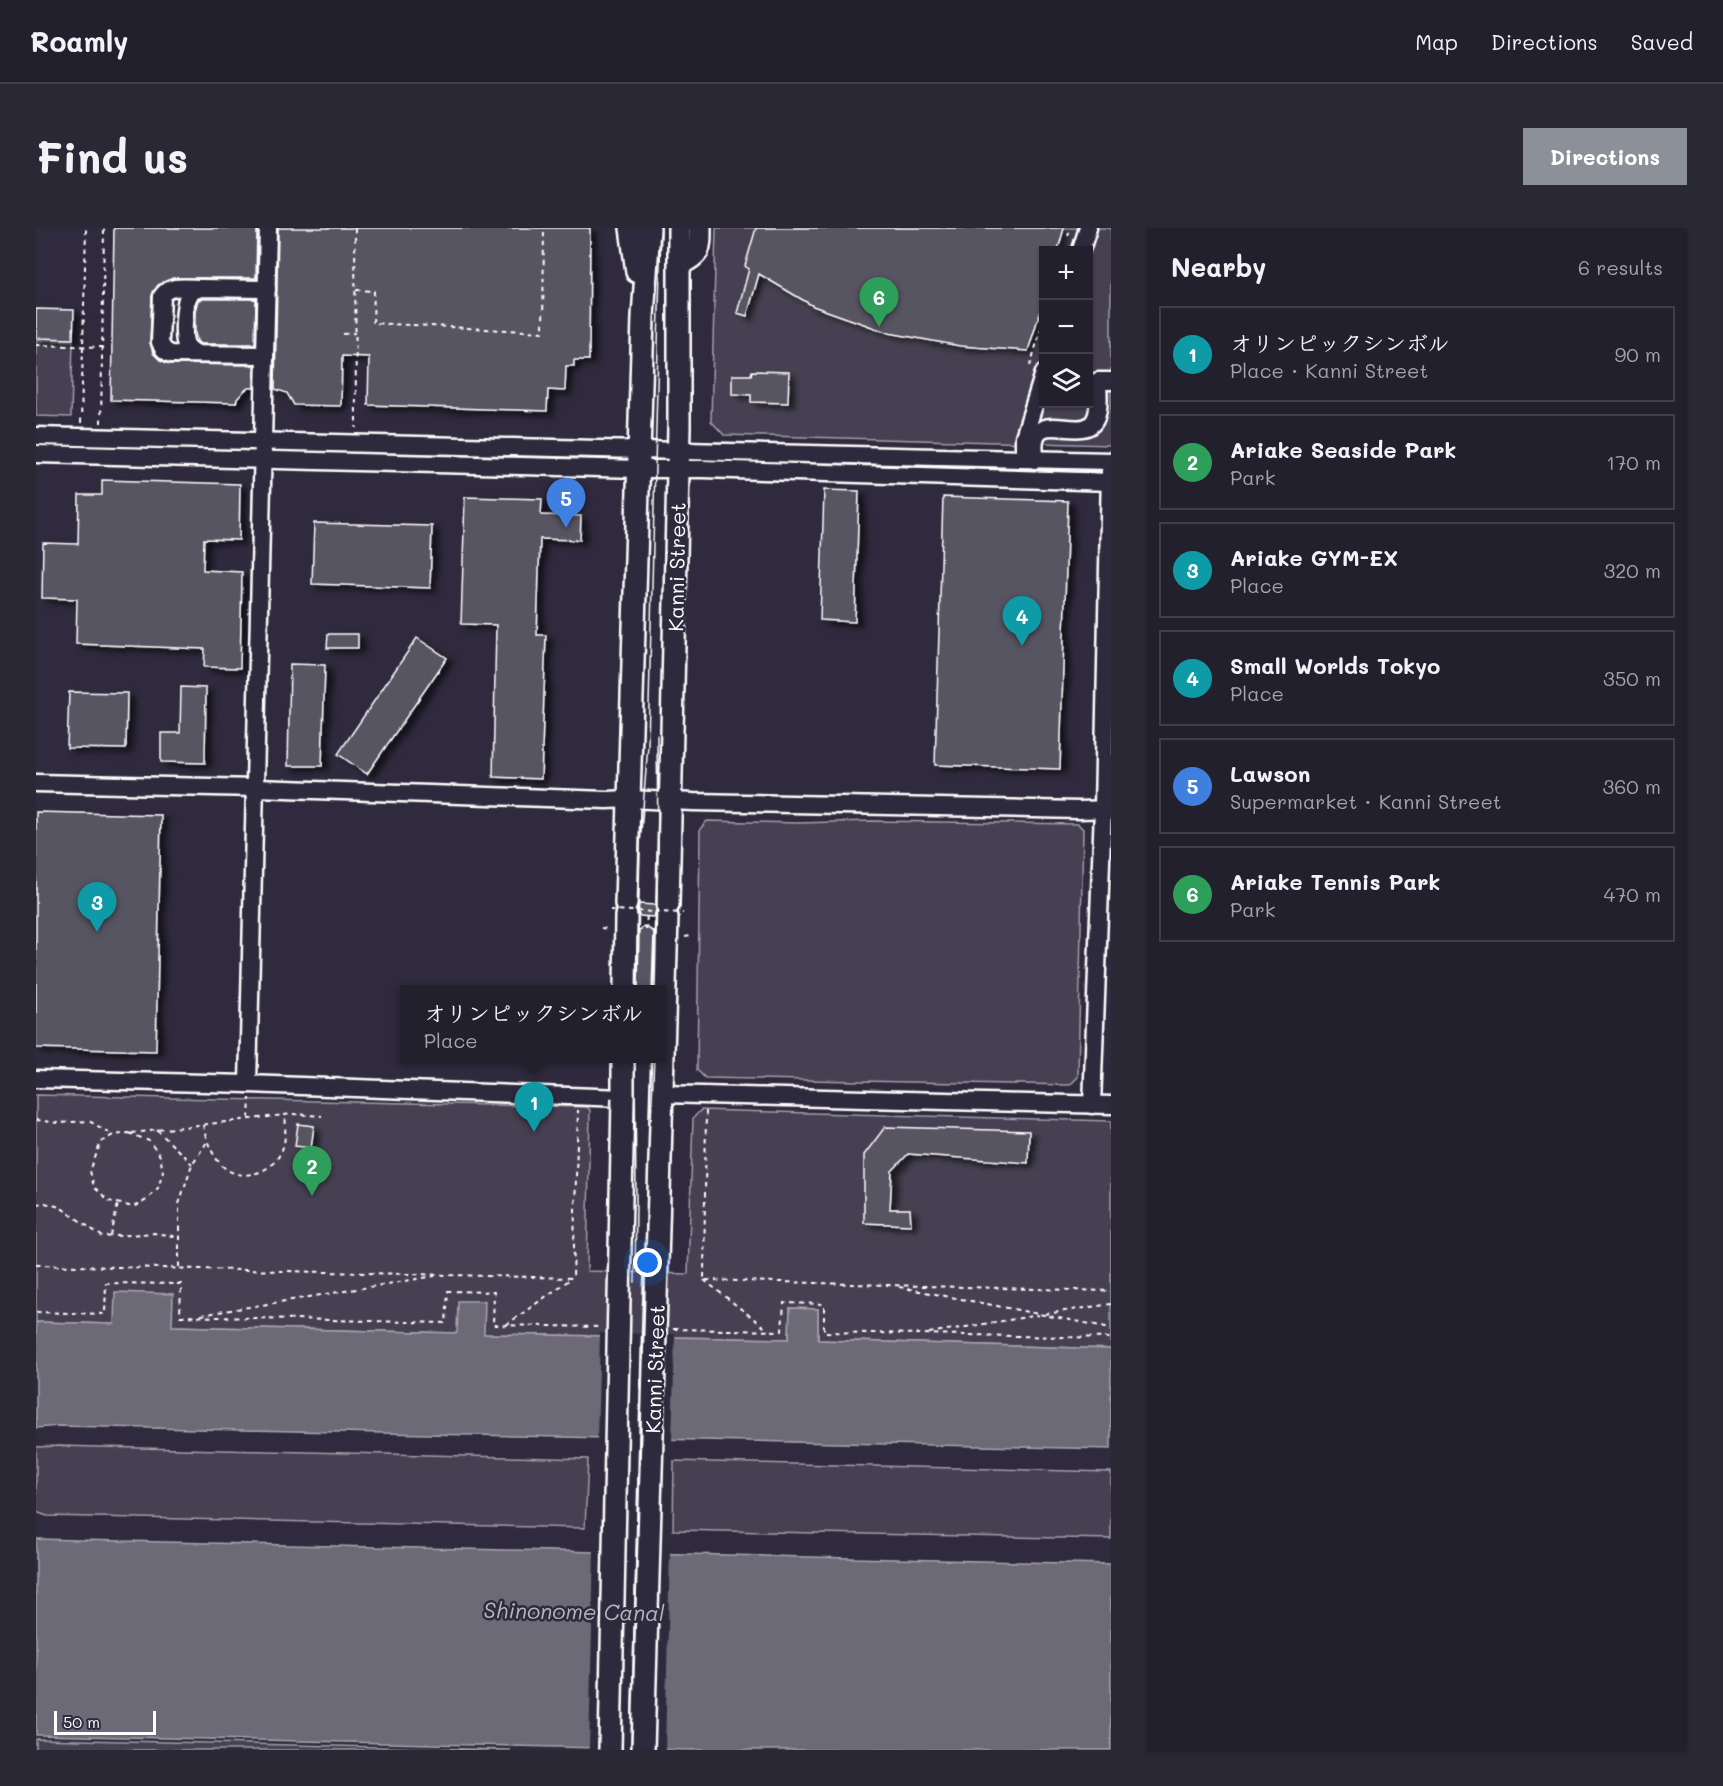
<!DOCTYPE html>
<meta charset="utf-8">
<style>
body{margin:0;font-family:Mali,"Klee One",sans-serif;background:#2b2836;color:#f1f3f6}
.controls{position:absolute;right:18px;top:18px;display:grid;overflow:hidden;border-radius:0px;box-shadow:0 2px 4px #0004}
.controls button{width:54px;height:54px;display:grid;place-items:center;padding:0;border:0;border-bottom:2px solid #403e4a;background:#23202e;color:#f1f3f6;font:30px sans-serif}
.scale{position:absolute;left:18px;bottom:15px;width:102px;box-sizing:border-box;padding-left:6px;border:3px solid #fff;border-top:0;font-size:16px;line-height:21px;white-space:nowrap;color:#fff;-webkit-text-stroke:4px #2f2a3d;paint-order:stroke}
.you{position:absolute;left:612px;top:1035px;width:21px;height:21px;margin:-15px;border:4px solid #fff;border-radius:50%;background:#1a73e8;box-shadow:0 0 0 9px #1a73e833}
.badge{display:grid;place-items:center;width:39px;height:39px;border-radius:50%;background:#8c9099;color:#fff;font-size:20px;font-weight:700}
.pin{position:absolute;translate:-50% -50px;filter:drop-shadow(0 2px 3px #0008)}
.pin::after{content:'';position:absolute;top:32px;width:21px;height:18px;background:inherit;clip-path:polygon(0 0,100% 0,50% 100%)}
.popup{position:absolute;left:364px;top:757px;width:267px;height:78px;box-sizing:border-box;display:grid;place-content:center;border-radius:0px;background:#23202e;filter:drop-shadow(0 2px 4px #0005);font-size:20px;white-space:nowrap;color:#a3a3aa}
.popup b{font-size:22px;color:#f1f3f6}
.popup::after{content:'';position:absolute;left:50%;top:100%;margin-left:-12px;border:12px solid transparent;border-top-color:#23202e}
.list{margin:0;padding:0;list-style:none}
h2{display:flex;justify-content:space-between;align-items:center;height:78px;margin:0;padding:0 24px;font-size:26px}
h2 small{font-size:20px;font-weight:400;color:#a3a3aa}
.list li{display:grid;grid-template-columns:39px 1fr auto;gap:18px;align-items:center;box-sizing:border-box;height:96px;margin:0 12px 12px;padding:0 12px;border:2px solid #403e4a;border-radius:0px}
.list b{display:block;font-size:22px;white-space:nowrap}
.list p{margin:0;font-size:20px;white-space:nowrap;color:#a3a3aa}
.list em{font-size:20px;font-style:normal;color:#a3a3aa}
.icon{flex:none;width:33px;height:33px;fill:none;stroke:currentColor;stroke-width:2;stroke-linecap:round;stroke-linejoin:round}
.map{position:relative;flex:none;width:1075px;height:1522px;overflow:hidden;border-radius:0px}
header{display:flex;align-items:center;gap:36px;box-sizing:border-box;height:84px;padding:0 30px;background:#23202e;border-bottom:2px solid #403e4a}
header strong{font-size:28px}
nav{display:flex;gap:33px;margin-inline-start:auto;font-size:21px}
.intro{display:flex;align-items:center;justify-content:space-between;box-sizing:border-box;height:144px;padding:0 36px}
h1{margin:0;font-size:42px}
.button{padding:15px 27px;border-radius:0px;background:#8c9099;color:#fff;font-size:21px;font-weight:700}
main{display:flex;gap:36px;padding:0 36px}
aside{flex:1;background:#23202e;border-radius:0px;box-shadow:0 2px 4px #0004}
.map>svg:first-child{display:block}
</style>
<header>
<strong>Roamly</strong>
<nav><a>Map</a><a>Directions</a><a>Saved</a></nav>
</header>
<div class="intro"><h1>Find us</h1><a class="button">Directions</a></div>
<main>
<div class="map">
<svg width="1075" height="1522" viewBox="0 0 1075 1522">
<defs>
<filter id="shadow"><feDropShadow dx="6" dy="4" stdDeviation="3" flood-color="#0009"/></filter>
</defs>
<rect width="100%" height="100%" fill="#2f2a3d"/>
<filter id="ink" filterUnits="userSpaceOnUse"><feTurbulence type="fractalNoise" baseFrequency=".0167" numOctaves="2"/><feDisplacementMap in="SourceGraphic" scale="12" xChannelSelector="R" yChannelSelector="G"/><feConvolveMatrix kernelMatrix="1 2 1 2 8 2 1 2 1" color-interpolation-filters="sRGB"/></filter>
<g filter="url(#ink)">
<g fill="#464152" stroke="#a2a0a8" stroke-width="1.5" fill-rule="evenodd">
<path d="M680,0H1075V217L688,207L675,193ZM1008,22H1052V176H1008Z"/>
<polygon points="0,112 37,113 35,189 0,188"/>
<polygon points="671,593 762,595 836,593 1042,596 1047,601 1042,849 1034,857 669,850 661,842 664,601"/>
<polygon points="0,867 551,879 554,882 551,1043 652,1046 657,890 665,882 1075,893 1075,1121 782,1112 782,1081 754,1080 753,1111 447,1106 448,1073 421,1105 135,1098 136,1066 78,1096 0,1094"/>
<polygon points="23,1218 552,1231 549,1300 11,1288 0,1284 0,1219"/>
<polygon points="638,1233 1075,1244 1075,1311 637,1302"/>
<polygon points="0,1511 475,1522 0,1522"/>
</g>
<g fill="#6d6a77" stroke="#a7a6ad" stroke-width="1.5">
<polygon points="79,1064 137,1066 136,1098 421,1105 422,1073 449,1073 448,1106 753,1111 754,1080 782,1081 782,1112 1075,1121 1075,1221 23,1198 0,1200 0,1094 78,1096"/>
<polygon points="0,1311 1075,1336 1075,1522 653,1522 0,1507"/>
</g>
<g fill="#2f2a3d">
<polygon points="564,1105 639,1106 636,1215 561,1213"/>
<polygon points="558,1321 634,1323 629,1522 553,1522"/>
</g>
<g fill="#595564" stroke="#fff" stroke-width="1.5" filter="url(#shadow)">
<polygon points="78,0 221,0 220,50 137,50 122,57 116,68 114,114 117,125 124,132 135,136 218,137 218,160 212,160 208,163 201,171 200,175 75,172"/>
<polygon points="242,0 554,0 553,132 538,132 538,138 530,138 529,163 512,162 511,183 332,177 333,129 306,128 305,178 258,177 251,165 239,161"/>
<polygon points="720,0 1028,0 1022,22 1008,22 1008,71 992,123 924,118 853,105 777,78 723,46 711,88 701,85 713,41 709,38"/>
<polygon points="167,71 220,71 219,116 164,116 161,113 159,105 159,83 162,72"/>
<polygon points="0,81 38,82 37,111 0,110"/>
<polygon points="716,143 753,144 752,175 715,174 715,167 696,166 696,147 715,147"/>
<polygon points="66,252 204,256 203,312 168,311 167,342 206,344 204,440 168,439 169,421 40,416 41,371 6,370 7,315 42,316 43,267 66,267"/>
<polygon points="788,262 823,263 819,394 784,392"/>
<polygon points="429,269 506,271 505,287 545,288 544,312 504,311 501,407 510,407 505,551 457,549 460,397 425,396"/>
<polygon points="907,269 1032,273 1024,541 899,537"/>
<polygon points="278,295 396,298 394,360 276,356"/>
<polygon points="292,406 322,406 322,420 291,420"/>
<polygon points="381,410 411,430 331,546 302,526"/>
<polygon points="254,436 289,437 286,538 252,538"/>
<polygon points="145,459 170,460 169,535 125,534 125,505 144,505"/>
<polygon points="33,464 91,465 90,521 31,520"/>
<polygon points="0,584 125,587 120,823 0,820"/>
<polygon points="603,676 619,677 620,682 618,689 603,688 601,682"/>
<polygon points="608,698 618,704 616,762 602,762 603,703"/>
<polygon points="262,896 278,898 275,920 259,918"/>
<polygon points="849,899 993,903 992,935 872,926 856,943 854,981 874,981 875,997 828,995 828,927"/>
</g>
<g fill="none" stroke-linecap="round" stroke-linejoin="round">
<g stroke="#fff" stroke-width="21">
<g id="minor">
<polyline points="1045,22 1052,0"/>
<path d="M165,60C152,60 134,56 126,68L124,114C126,120 128,123 135,126L229,127"/>
<path d="M161,126C157,124 153,121 150,117C146,107 148,72 154,64L165,60L231,61"/>
<polyline points="0,208 1075,233"/>
<polyline points="988,223 988,209 1008,145"/>
<polyline points="0,226 603,241 667,241 1075,254"/>
<path d="M999,232C999,225 997,215 1000,208C1010,185 1054,217 1061,186C1064,176 1062,163 1062,153H1075"/>
<polyline points="0,555 220,560 571,572 593,571 657,574 1044,582 1075,581"/>
<polyline points="0,851 212,856 587,870"/>
<polyline points="212,856 232,0"/>
<polyline points="626,866 1075,877"/>
<polyline points="1056,877 1067,580 1074,243"/>
</g>
</g>
<g stroke="#fff" stroke-width="26">
<g id="major">
<polyline points="595,0 601,44"/>
<path d="M644,36C664,25 664,23 664,0"/>
<polyline points="590,676 607,89 613,0"/>
<polyline points="632,677 643,199 643,0"/>
<polyline points="589,762 590,688"/>
<polyline points="587,870 587,830"/>
<polyline points="625,896 631,689"/>
</g>
</g>
<g stroke="#fff" stroke-width="2" stroke-dasharray="4.5 4.5" stroke-linecap="butt">
<polyline points="319,0 320,200"/>
<polyline points="1032,8 1035,0"/>
<polyline points="320,62 338,63 337,95 507,104 508,0"/>
<polyline points="307,106 319,105"/>
<polyline points="0,117 66,119"/>
<polyline points="994,138 1008,91"/>
<polyline points="45,195 50,0"/>
<polyline points="65,195 68,0"/>
<polyline points="565,700 573,701"/>
<polyline points="610,702 611,684"/>
<polyline points="649,709 656,708"/>
<polyline points="670,883 668,1052 1075,1063"/>
<polyline points="213,891 214,870"/>
<polyline points="0,892 22,895 53,893 77,907"/>
<path d="M167,897C170,912 177,931 190,941C211,955 240,942 247,919C250,910 249,897 250,887"/>
<polyline points="121,902 156,936"/>
<polygon points="93,905 113,913 124,928 127,944 122,960 109,973 97,979 73,973 58,959 54,943 65,914 77,907"/>
<polyline points="96,905 257,886 286,888"/>
<polyline points="0,976 9,975 24,979 67,1009 118,1005 143,1009"/>
<polyline points="75,1008 82,976"/>
<polyline points="0,1037 537,1050 542,882"/>
<polyline points="143,1039 143,976 156,936 171,914"/>
<polyline points="668,1052 732,1102"/>
<polyline points="863,1059 1075,1100"/>
<polyline points="0,1084 69,1086 70,1055 145,1056 144,1088 410,1095 412,1063 458,1064 457,1097 565,1099"/>
<polyline points="1009,1086 1075,1076"/>
<polyline points="165,1087 399,1048"/>
<polyline points="470,1097 536,1050"/>
<polyline points="637,1101 746,1103 748,1075 788,1076 788,1104 1075,1110"/>
<polyline points="893,1105 1003,1087"/>
</g>
<use href="#minor" stroke="#2f2a3d" stroke-width="16"/>
<use href="#major" stroke="#2f2a3d" stroke-width="21"/>
<g stroke="#fff" stroke-width="1.5">
<polyline points="601,762 604,617 612,517 625,0"/>
<polyline points="619,762 622,620 621,507"/>
<polyline points="599,1054 600,974 599,830"/>
<polyline points="595,1522 606,1086 618,830"/>
</g>
<g stroke="#fff" stroke-width="26" stroke-linecap="butt">
<g id="major-bridge">
<polyline points="574,1522 587,870"/>
<polyline points="607,1522 625,896"/>
</g>
</g>
<polyline stroke="#fff" stroke-width="2" stroke-dasharray="4.5 4.5" stroke-linecap="butt" points="574,682 647,685"/>
<use href="#major-bridge" stroke="#2f2a3d" stroke-width="21"/>
</g>
</g>
<g text-anchor="middle" dominant-baseline="central" stroke-width="5" stroke-linejoin="round" paint-order="stroke">
<g font-size="21" fill="#fff" stroke="#2f2a3d">
<text transform="translate(640 339) rotate(-89)">Kanni Street</text>
<text transform="translate(618 1141) rotate(-88)">Kanni Street</text>
</g>
<g font-size="22" font-style="italic" fill="#b6b4bb" stroke="#2f2a3d">
<text transform="translate(538 1383) rotate(1)">Shinonome Canal</text>
</g>
</g>
</svg>
<div class="controls">
<button>+</button>
<button>−</button>
<button><svg class="icon" aria-label="layers" viewBox="0 0 24 24"><path d="M12 4l9 5-9 5-9-5zM3 14l9 5 9-5"/></svg></button>
</div>
<div class="scale">50 m</div>
<div class="you"></div>
<div class="pin badge" style="left:498px;top:904px;background:#0f9aa8">1</div>
<div class="popup"><b>オリンピックシンボル</b>Place</div>
<div class="pin badge" style="left:276px;top:968px;background:#2e9e5b">2</div>
<div class="pin badge" style="left:61px;top:704px;background:#0f9aa8">3</div>
<div class="pin badge" style="left:986px;top:418px;background:#0f9aa8">4</div>
<div class="pin badge" style="left:530px;top:300px;background:#3f7fe0">5</div>
<div class="pin badge" style="left:843px;top:99px;background:#2e9e5b">6</div>
</div>
<aside>
<h2>Nearby<small>6 results</small></h2>
<ul class="list">
<li><span class="badge" style="background:#0f9aa8">1</span><div><b>オリンピックシンボル</b><p>Place · Kanni Street</p></div><em>90 m</em></li>
<li><span class="badge" style="background:#2e9e5b">2</span><div><b>Ariake Seaside Park</b><p>Park</p></div><em>170 m</em></li>
<li><span class="badge" style="background:#0f9aa8">3</span><div><b>Ariake GYM-EX</b><p>Place</p></div><em>320 m</em></li>
<li><span class="badge" style="background:#0f9aa8">4</span><div><b>Small Worlds Tokyo</b><p>Place</p></div><em>350 m</em></li>
<li><span class="badge" style="background:#3f7fe0">5</span><div><b>Lawson</b><p>Supermarket · Kanni Street</p></div><em>360 m</em></li>
<li><span class="badge" style="background:#2e9e5b">6</span><div><b>Ariake Tennis Park</b><p>Park</p></div><em>470 m</em></li>
</ul>
</aside>
</main>
